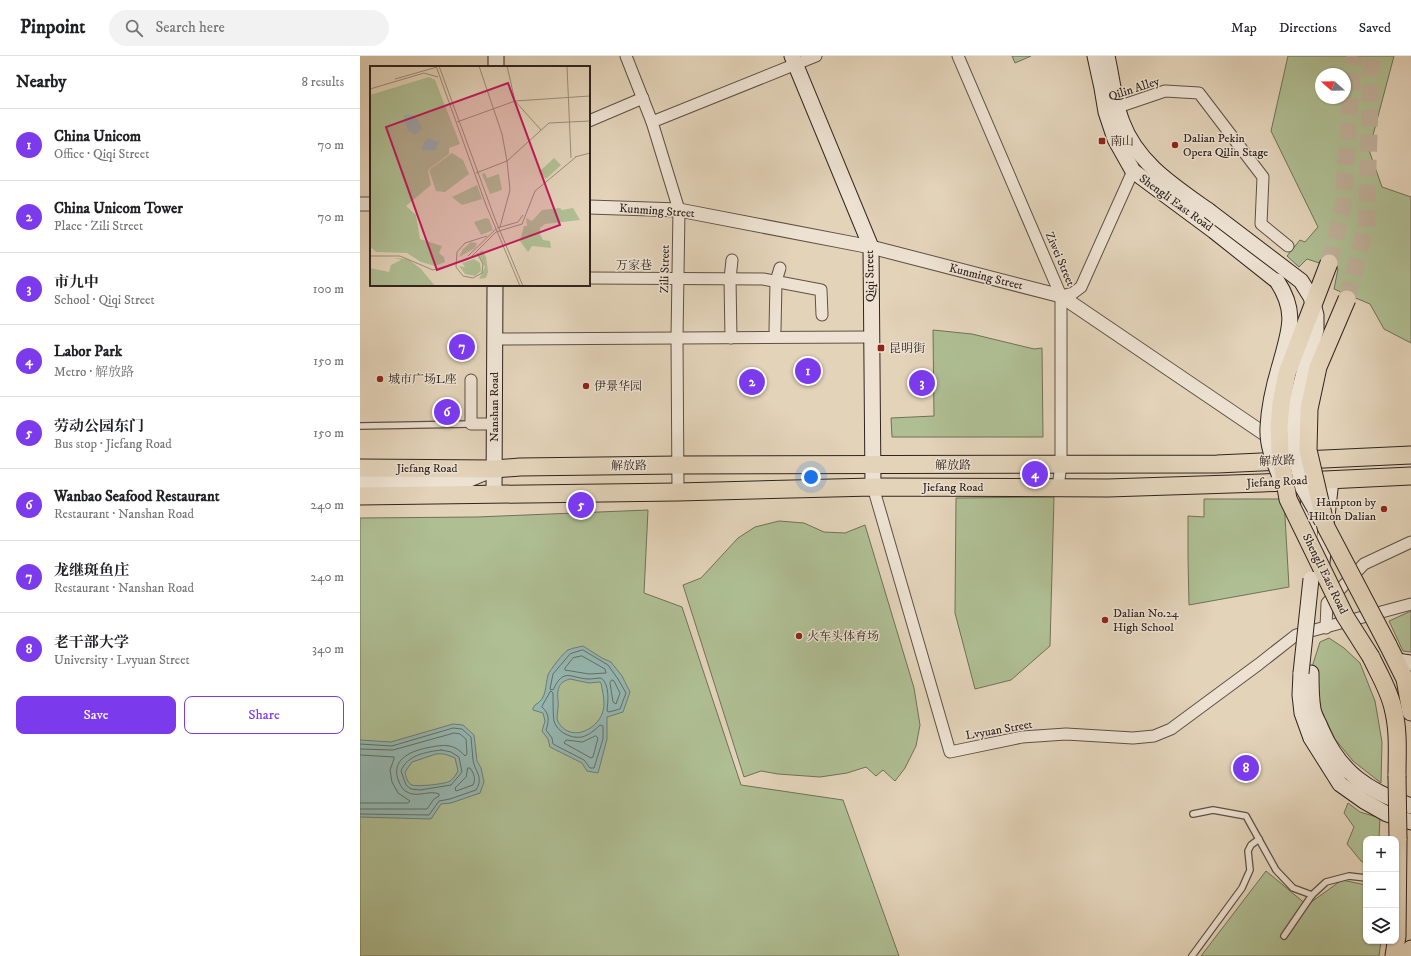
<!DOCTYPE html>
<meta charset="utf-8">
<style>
body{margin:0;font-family:"IM FELL DW Pica","Noto Serif SC",serif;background:#f2f2f2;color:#202124}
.controls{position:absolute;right:12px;bottom:12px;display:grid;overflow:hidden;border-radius:8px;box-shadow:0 1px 3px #0004}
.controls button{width:36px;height:36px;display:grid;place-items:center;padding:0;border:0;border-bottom:1px solid #e0e0e0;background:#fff;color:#202124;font:20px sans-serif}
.compass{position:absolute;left:955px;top:12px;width:36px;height:36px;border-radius:50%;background:#fff;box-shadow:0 1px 3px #0004;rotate:290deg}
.you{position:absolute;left:451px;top:421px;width:14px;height:14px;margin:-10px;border:3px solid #fff;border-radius:50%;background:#1a73e8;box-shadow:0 0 0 6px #1a73e833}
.badge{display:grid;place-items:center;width:26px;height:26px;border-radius:50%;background:#7c3aed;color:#fff;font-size:13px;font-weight:700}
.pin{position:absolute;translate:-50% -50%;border:2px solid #fff;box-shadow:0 1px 4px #0006}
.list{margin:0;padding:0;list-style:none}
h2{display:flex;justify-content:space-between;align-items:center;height:52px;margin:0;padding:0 16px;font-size:17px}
h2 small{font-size:13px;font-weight:400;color:#757577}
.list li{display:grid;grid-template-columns:26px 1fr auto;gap:12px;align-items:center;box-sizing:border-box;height:72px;padding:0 16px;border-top:1px solid #e0e0e0}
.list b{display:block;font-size:15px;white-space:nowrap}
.list p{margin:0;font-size:13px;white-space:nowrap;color:#757577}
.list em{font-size:13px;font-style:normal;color:#757577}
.actions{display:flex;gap:8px;padding:12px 16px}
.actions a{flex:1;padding:9px 0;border:1px solid #7c3aed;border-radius:8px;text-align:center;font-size:14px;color:#7c3aed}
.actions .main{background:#7c3aed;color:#fff}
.icon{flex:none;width:22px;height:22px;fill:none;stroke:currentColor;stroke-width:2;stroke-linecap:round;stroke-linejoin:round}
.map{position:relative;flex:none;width:1051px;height:900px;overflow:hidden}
header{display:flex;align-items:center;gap:24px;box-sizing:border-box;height:56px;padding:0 20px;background:#fff;border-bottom:1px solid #e0e0e0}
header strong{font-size:19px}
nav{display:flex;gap:22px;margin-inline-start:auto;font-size:14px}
.search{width:280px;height:36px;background:#f2f2f2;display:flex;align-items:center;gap:10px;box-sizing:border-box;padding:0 14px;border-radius:22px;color:#757577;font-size:15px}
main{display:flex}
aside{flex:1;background:#fff}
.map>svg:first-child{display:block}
</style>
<header>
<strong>Pinpoint</strong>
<div class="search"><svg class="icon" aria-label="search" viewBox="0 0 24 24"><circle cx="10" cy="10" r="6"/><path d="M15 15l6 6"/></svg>Search here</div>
<nav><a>Map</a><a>Directions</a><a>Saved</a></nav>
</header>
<main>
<aside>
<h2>Nearby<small>8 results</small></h2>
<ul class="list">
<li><span class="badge">1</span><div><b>China Unicom</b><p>Office · Qiqi Street</p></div><em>70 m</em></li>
<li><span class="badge">2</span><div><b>China Unicom Tower</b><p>Place · Zili Street</p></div><em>70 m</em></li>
<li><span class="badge">3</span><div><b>市九中</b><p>School · Qiqi Street</p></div><em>100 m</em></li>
<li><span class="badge">4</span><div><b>Labor Park</b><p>Metro · 解放路</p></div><em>150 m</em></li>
<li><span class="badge">5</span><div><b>劳动公园东门</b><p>Bus stop · Jiefang Road</p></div><em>150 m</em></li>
<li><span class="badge">6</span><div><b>Wanbao Seafood Restaurant</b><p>Restaurant · Nanshan Road</p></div><em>240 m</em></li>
<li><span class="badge">7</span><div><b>龙继斑鱼庄</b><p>Restaurant · Nanshan Road</p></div><em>240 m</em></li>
<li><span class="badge">8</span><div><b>老干部大学</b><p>University · Lvyuan Street</p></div><em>340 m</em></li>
</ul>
<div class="actions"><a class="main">Save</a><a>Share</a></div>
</aside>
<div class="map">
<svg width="1051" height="900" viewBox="0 0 1051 900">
<rect width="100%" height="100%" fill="#e3d3b9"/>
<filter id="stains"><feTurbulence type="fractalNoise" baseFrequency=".005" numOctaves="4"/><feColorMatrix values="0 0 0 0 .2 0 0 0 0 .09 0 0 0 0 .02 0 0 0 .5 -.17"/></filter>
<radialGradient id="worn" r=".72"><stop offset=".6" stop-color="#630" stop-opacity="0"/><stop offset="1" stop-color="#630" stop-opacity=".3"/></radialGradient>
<g fill="#afbe93" stroke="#707159" fill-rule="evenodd">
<polygon points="652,0 671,0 655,7"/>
<path d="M928,0H1034L1009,94L1022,131L1051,141V287L1024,273L1010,248L974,233L978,213L947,203L939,211L927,200L940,184L945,186L958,171L911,75ZM961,18H985V42H961Z"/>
<polygon points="573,274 612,278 674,293 682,292 683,381 532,381 531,362 574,360"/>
<polygon points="694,441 690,590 651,624 615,633 595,557 596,442"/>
<polygon points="844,443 924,443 929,531 829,549 828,501 828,460 844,461"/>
<polygon points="288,454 284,537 322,551 381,729 483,744 539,900 0,900 0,462 117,461"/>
<polygon points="419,465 444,467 464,476 485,477 505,469 554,632 560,669 556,690 545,712 535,725 523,714 516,720 506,711 487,717 460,721 418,718 401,715 384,721 323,529 341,522 378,482 395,471"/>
<polygon points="1051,555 1051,596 1043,595 1029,565"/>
<polygon points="969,582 984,592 1000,607 1015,645 1022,686 1021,727 993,705 975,683 958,647 951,614 960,586"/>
<polygon points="988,747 1000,756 1020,762 1019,783 1006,783 1006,808 1001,805 987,788 994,771 984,757"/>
<polygon points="906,815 947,849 982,824 1006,829 1006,885 1021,885 1019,900 841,900"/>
</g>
<g fill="#95b7b1" stroke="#6d7c77" fill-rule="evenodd">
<path d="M223,590L242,602L251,606L262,620L270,636L263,656L247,661V683L238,717L227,715L222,707L190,691L188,683L182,675L185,665L183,657L173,654V652L175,649C187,643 185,630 188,619C189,615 204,596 208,594C212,592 219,591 223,590ZM210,623L229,627L240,626L241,627C243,638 246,648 242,658C236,673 215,684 202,671C200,669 198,666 197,663C197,657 199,650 198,644C197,634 198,626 210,623Z"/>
<path d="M93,668L103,669L114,679L117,705L121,712L124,726L120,737L91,747L81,748L71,763L0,761V684L31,686ZM76,698C83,697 88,699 95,702L98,715C96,719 93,723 90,725C86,728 57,731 52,729C47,727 46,720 45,716L52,706Z"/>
</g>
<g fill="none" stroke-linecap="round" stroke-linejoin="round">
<g stroke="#636e68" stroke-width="1">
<path d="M223,594L248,609L258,623L266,637L260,653L249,656L247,655C248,646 250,628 241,622C237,622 233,623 228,623C210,622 204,611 193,634L190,633L193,618L210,598Z"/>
<polygon points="222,600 245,613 246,617 229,618 205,614 205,612 213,602"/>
<polygon points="252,624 254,625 260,637 256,648 253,646 250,627"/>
<path d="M191,635L193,637C193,641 193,662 194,665C197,676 211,683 222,681C229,679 235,674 240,669L243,670V683L234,712H230L224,704L193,688L192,682L186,674C189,665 190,658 182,651Z"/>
<polygon points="236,680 238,682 233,701 231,702 204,687 206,684 222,686"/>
<path d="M0,688L32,690L93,672L102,673L111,681C112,689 112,696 113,704C115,716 124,721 116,734L90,743L79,745L69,759L0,758"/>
<path d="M0,693L33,694L94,677L100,678L106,683L107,698L105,700C93,686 82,689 66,692C48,696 30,705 39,726C41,731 44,735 49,737C59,741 70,734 79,738V740L74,743L67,753H0"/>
<path d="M81,694L91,696L99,701L102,716L91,729L60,734L51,733L46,729L41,715C47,699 66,696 81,694Z"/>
<polyline points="0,699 34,701 34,703 30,714 32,726 38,737 50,745 48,747 0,747"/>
<path d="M108,712H110C114,717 116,724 113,729L96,735L95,732L106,721Z"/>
</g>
<g stroke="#bfb09a" stroke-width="17" stroke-dasharray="17 8" stroke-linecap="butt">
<polyline points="969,207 983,152 992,16 995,0"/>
<polyline points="987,243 1006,171 1011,18 1014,0"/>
</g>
<g stroke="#5e5046" stroke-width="8">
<g id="service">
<polyline points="0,370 111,368"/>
<polyline points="833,758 853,754 886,760 916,814 933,832 952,839"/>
<polyline points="924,880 952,839 966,826 989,820 1006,822"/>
<polyline points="832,900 882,832 890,814 888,795 891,789 899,783"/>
</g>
</g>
<g stroke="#5e5046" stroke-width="13">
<g id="minor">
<polyline points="266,0 292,66 319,154 317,282 318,436"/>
<polyline points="598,0 701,240 701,409 698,431"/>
<polyline points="752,53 805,35 839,37 903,121 901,168 928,190"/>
<polyline points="229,65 283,42"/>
<polyline points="292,66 456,0"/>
<polyline points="229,222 403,223 461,234 462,259"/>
<polyline points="701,240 713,237 721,231 773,115"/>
<polyline points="415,274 416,225 420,212"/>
<polyline points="371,282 370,223 372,204"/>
<polyline points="134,283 511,281"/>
<polyline points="111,324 111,368 135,368"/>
<polyline points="513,431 590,696 662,681 706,678 773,682 794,680 811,673 899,608 936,579 1051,548"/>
<polyline points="966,572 967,547 1004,508 1051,486"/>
</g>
</g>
<g stroke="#5e5046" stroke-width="15">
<g id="tertiary">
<polyline points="0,148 11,148"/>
<polyline points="229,151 319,154 511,191 701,240 915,385"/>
</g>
</g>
<g stroke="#31241f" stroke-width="17">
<g id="secondary">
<polyline points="432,0 511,191 513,431"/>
<polyline points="735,0 742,32 746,56 755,83 773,115 854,175 917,225"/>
<path d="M747,0C752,22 754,45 762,66C777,107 814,130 849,155"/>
<polyline points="136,11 136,0"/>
<polyline points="0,427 76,426 107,424 131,414"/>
<polyline points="948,437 950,487"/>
<polyline points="134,438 135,229"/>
<polyline points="961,515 971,424"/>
<polyline points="1037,605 1051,607"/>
<polyline points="941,617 940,639 942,657 951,682 980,728 1004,745 1027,758 1051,766"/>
<path d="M951,617C951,629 951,642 953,653C954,660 959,667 961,673C980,717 1008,735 1051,750"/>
</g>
</g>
<g stroke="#31241f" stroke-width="19">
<g id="primary">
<polyline points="0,412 134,413 160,411 318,409 857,408 1051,399"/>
<polyline points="0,440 318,436 513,431 748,432 902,427 1051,420"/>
<polyline points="1028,589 1045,623 1051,656"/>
<path d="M1011,601C1019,618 1029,634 1033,652C1039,675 1037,698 1037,720"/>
<polyline points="1034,900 1037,880 1038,783"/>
<polyline points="1050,900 1051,893"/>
</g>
</g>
<use href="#service" stroke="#ede2d2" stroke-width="5.5"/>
<use href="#minor" stroke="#ede2d2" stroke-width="11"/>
<use href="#tertiary" stroke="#ede2d2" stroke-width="13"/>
<use href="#secondary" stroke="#ede2d2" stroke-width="15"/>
<use href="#primary" stroke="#e3d3b9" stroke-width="17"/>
<g stroke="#31241f" stroke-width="17" stroke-linecap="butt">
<g id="secondary-bridge">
<polyline points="849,155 941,225 951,241 956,259 956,274 943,320 937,344 934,370 934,392 943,432 962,465"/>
<path d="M917,225C938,257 929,275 920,309C914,329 909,350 908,371C907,388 913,403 919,418"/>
<polyline points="941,617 951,523"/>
</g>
</g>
<g stroke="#31241f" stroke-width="19" stroke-linecap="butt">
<g id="primary-bridge">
<polyline points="969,207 927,317 921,347 919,371 920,397 928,443 985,560 1011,601"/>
<polyline points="987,243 958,311 949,353 948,394 966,471 1028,589"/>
<polyline points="1037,720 1038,783"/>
</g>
</g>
<use href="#secondary-bridge" stroke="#ede2d2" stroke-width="15"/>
<use href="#primary-bridge" stroke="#e3d3b9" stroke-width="17"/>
</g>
<g fill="#8f2418" stroke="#ede2d2" stroke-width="1.5">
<rect x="738" y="81" width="8" height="8" rx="2"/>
<circle cx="815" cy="89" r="4"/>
<rect x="517" y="288" width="8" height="8" rx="2"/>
<circle cx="20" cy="323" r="4"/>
<circle cx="226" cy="330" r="4"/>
<circle cx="1024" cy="453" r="4"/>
<circle cx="745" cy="564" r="4"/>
<circle cx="439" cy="580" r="4"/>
</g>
<g text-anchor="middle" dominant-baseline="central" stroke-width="3" stroke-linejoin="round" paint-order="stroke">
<g font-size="12" fill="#31241f" stroke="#ede2d2">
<text transform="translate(774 33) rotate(-18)">Qilin Alley</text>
<text transform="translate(816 147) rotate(36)">Shengli East Road</text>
<text transform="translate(297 155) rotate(4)">Kunming Street</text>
<text transform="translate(700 203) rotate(67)">Ziwei Street</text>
<text x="274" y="209">万家巷</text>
<text transform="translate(305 213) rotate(-89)">Zili Street</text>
<text transform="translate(510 220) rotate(-91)">Qiqi Street</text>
<text transform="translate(626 221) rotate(14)">Kunming Street</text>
<text transform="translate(134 351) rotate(-90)">Nanshan Road</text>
<text transform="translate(917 405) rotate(-3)">解放路</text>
<text x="593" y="409">解放路</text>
<text transform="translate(269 410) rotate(-1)">解放路</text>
<text x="67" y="412">Jiefang Road</text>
<text transform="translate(917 426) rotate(-3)">Jiefang Road</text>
<text x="593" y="431">Jiefang Road</text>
<text transform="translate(965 518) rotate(64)">Shengli East Road</text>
<text transform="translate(639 674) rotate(-10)">Lvyuan Street</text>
</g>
<g font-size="12" fill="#31241f" stroke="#ede2d2" text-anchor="start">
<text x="823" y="82">Dalian Pekin<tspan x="823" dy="14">Opera Qilin Stage</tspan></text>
<text x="750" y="85">南山</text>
<text x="529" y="292">昆明街</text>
<text x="28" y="323">城市广场L座</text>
<text x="234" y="330">伊景华园</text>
<text x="1016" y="446" text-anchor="end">Hampton by<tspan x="1016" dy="14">Hilton Dalian</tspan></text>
<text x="753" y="557">Dalian No.24<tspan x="753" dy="14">High School</tspan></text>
<text x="447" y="580">火车头体育场</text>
</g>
</g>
<g transform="translate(10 10)">
<rect width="220" height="220" fill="#e3d3b9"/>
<path d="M59,11L65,14L90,78L79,82V88L58,104L61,119L36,140L46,149L50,173L72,180L69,187L74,191L75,196L65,200L51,196L37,187L6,186L0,180V29ZM82,87L93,94L99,108L75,126L66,125L59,104ZM184,92L191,99L176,113L169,106ZM115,107L117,112L129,108L132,124L120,128L112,108ZM107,119L112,133L92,139L82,131ZM190,142L192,144L203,142L210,154L175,158L170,162V168L173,174L180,175L181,182L162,180L158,186L150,175L154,160H157L156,152L162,155L172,144ZM116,152L119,153L123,164L111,169L104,156ZM101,176L107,177L105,182L89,191L93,183ZM112,184L116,191L118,206L116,212L109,213L115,201L108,188ZM24,192L38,193L51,203L65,220H0V202L19,206L21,199L31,194ZM104,193L110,197L111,205L105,210L95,208L89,200L95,201L92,197Z" fill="#afbe93"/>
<path d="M37,48L45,50L52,62L45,69L38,64L33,51ZM58,72L69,76L65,85L52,84L53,77Z" fill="#95b7b1"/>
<path fill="none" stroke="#9c8d7b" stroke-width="1" d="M66,0L116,139L150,220M69,0L125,153L153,220M109,0L132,68L137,95L140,124L130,161M137,0L145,35L171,64M197,0L201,92M25,13L67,1M0,23L54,7L68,11M87,56L145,35L220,30M205,91L220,87M106,107L137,95L179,57L220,55M127,162L148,156L153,149M107,187L113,198L112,207L103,212L93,210L86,201L87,186L95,177L117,170M0,190H30L63,204L99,193L126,166L152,158L165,125L206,91M98,190L126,163"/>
<path fill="#c2185b" fill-opacity="0.15" stroke="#c2185b" stroke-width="2" d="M138,17L190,159L67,204L16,61Z"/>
<rect width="220" height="220" fill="none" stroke="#31241f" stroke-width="2"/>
</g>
<rect width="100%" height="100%" filter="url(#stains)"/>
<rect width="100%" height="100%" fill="url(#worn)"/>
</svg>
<div class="controls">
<button>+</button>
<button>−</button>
<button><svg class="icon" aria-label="layers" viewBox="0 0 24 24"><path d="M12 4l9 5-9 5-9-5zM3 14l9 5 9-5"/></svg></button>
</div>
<svg class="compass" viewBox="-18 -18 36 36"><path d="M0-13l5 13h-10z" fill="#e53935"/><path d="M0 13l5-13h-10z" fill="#757577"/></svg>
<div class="you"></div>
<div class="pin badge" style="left:448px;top:315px">1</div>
<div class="pin badge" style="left:392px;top:326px">2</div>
<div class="pin badge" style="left:562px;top:327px">3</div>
<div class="pin badge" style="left:675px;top:418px">4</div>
<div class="pin badge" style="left:221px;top:449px">5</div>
<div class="pin badge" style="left:87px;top:356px">6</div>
<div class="pin badge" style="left:102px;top:291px">7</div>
<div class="pin badge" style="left:886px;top:712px">8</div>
</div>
</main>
